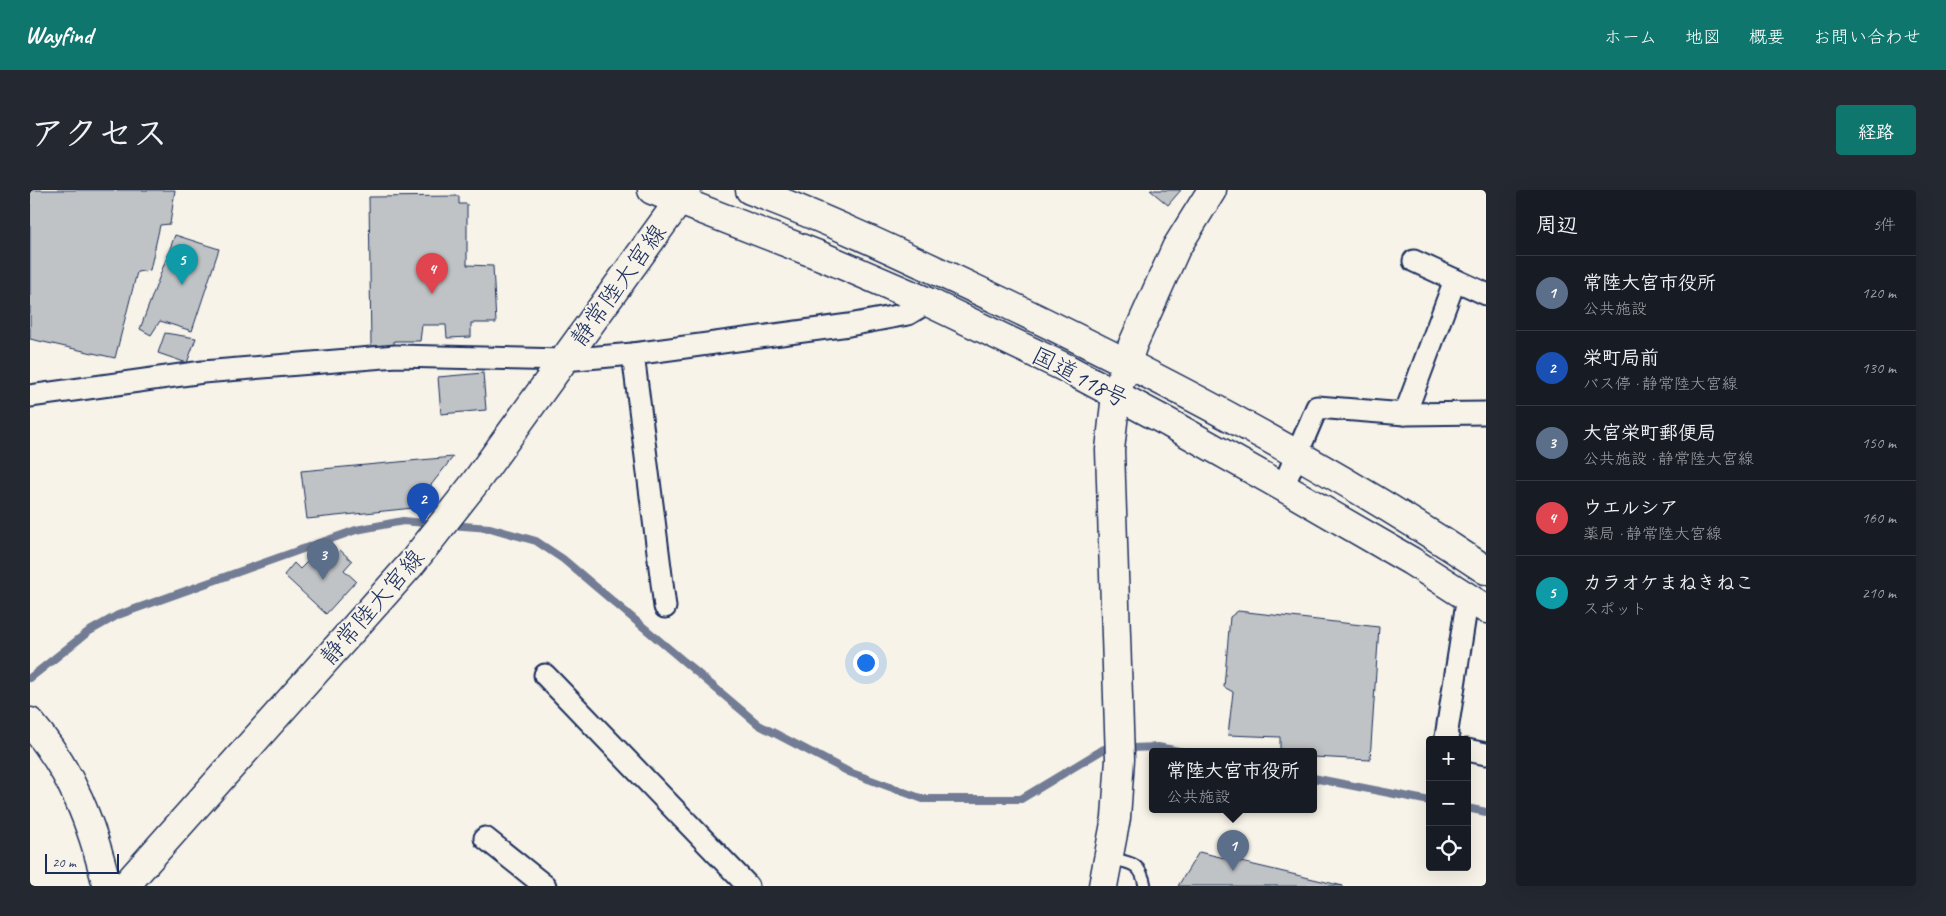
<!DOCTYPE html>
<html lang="ja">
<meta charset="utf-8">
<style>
body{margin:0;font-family:Caveat,"Klee One",sans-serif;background:#242831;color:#f1f3f6}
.controls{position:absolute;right:15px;bottom:15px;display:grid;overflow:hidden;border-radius:5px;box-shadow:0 5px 20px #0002}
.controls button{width:45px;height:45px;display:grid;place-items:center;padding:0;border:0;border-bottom:1px solid #363941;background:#171b24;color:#f1f3f6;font:25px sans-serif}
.scale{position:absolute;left:15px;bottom:12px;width:74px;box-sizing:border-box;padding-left:5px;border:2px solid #1b2f5e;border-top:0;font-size:14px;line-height:18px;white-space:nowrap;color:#1b2f5e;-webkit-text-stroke:4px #f7f3e8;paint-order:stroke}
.you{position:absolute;left:835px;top:472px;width:18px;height:18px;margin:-12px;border:4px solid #fff;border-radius:50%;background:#1a73e8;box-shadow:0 0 0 8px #1a73e833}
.badge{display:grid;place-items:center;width:32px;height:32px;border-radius:50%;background:#0f766e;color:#fff;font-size:16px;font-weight:700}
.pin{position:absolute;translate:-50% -41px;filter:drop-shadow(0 1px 2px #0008)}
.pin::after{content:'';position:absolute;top:26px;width:18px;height:15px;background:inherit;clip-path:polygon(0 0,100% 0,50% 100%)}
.popup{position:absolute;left:1119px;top:558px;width:168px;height:65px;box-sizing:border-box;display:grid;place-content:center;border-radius:5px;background:#171b24;filter:drop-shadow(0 1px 4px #0005);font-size:16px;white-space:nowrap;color:#9ea1a6}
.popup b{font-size:19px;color:#f1f3f6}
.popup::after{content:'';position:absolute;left:50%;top:100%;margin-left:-10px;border:10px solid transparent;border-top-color:#171b24}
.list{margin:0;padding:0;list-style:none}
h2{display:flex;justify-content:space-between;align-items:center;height:65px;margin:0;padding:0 20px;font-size:21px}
h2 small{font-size:16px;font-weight:400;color:#9ea1a6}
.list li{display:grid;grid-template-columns:32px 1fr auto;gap:15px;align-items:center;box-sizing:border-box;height:75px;padding:0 20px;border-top:1px solid #363941}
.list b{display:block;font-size:19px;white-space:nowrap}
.list p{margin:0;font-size:16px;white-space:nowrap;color:#9ea1a6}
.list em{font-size:16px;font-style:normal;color:#9ea1a6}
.icon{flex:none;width:28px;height:28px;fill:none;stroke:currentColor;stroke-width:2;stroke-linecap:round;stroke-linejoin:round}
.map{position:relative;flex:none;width:1456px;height:696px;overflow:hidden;border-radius:5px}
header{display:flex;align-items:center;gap:30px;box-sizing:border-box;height:70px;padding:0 25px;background:#0f766e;color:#fff}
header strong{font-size:24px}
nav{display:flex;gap:28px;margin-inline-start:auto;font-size:18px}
.intro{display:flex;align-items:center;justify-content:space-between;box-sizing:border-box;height:120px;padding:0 30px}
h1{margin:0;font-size:35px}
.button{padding:12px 22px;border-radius:5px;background:#0f766e;color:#fff;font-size:18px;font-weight:700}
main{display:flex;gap:30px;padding:0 30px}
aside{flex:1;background:#171b24;border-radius:5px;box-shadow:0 5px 20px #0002}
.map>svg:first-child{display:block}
</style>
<header>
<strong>Wayfind</strong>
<nav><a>ホーム</a><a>地図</a><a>概要</a><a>お問い合わせ</a></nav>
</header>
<div class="intro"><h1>アクセス</h1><a class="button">経路</a></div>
<main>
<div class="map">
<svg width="1456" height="696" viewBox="0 0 1456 696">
<rect width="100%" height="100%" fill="#f7f3e8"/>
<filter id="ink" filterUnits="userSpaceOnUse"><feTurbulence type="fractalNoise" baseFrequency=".02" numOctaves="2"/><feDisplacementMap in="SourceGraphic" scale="10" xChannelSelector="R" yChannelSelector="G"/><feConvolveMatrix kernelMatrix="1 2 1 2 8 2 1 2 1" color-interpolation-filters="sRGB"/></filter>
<g filter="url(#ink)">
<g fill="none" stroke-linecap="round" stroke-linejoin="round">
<g stroke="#727c95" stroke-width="8">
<polyline points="420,335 460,338 506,351 533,369 729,535 819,582 893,609 991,609 1074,559 1128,557 1154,562"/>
<polyline points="0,488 58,442 88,425 326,340 373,331 406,334"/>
<polyline points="1283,588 1400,611"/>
<polyline points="1437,618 1456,622"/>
</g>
</g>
<g fill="#c0c3c5" stroke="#1b2f5e">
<polygon points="0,0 145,0 140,34 130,35 120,80 107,82 85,168 0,149"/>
<polygon points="1120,0 1151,0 1138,15"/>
<polygon points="429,6 429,14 437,14 437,75 463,76 466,133 441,133 441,147 417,148 416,135 392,135 390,151 364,151 364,156 341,156 339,7"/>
<polygon points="145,45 189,59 162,141 130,131 121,145 110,139"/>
<polygon points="135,143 166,148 157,173 128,163"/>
<polygon points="453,183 456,220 411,224 408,187"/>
<polygon points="423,267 383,318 277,329 271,281"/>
<polygon points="310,360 322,371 314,380 326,391 296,424 254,385 264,373 270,379 280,369 287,375 294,367 299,371"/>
<polygon points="1208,421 1349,437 1340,570 1283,567 1283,562 1250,562 1250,547 1198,545 1203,502 1194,497 1200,427"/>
<polygon points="1169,662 1313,696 1148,696"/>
</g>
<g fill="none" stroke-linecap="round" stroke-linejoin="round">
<g stroke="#1b2f5e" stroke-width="15">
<path id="lane" d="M1079,668C1100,673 1111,672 1115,696"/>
</g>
<g stroke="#1b2f5e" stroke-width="25">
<g id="street">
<polyline points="1384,71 1456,104"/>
<polyline points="603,164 635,417"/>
<polyline points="0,206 173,182 366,166 534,170 603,164 819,135 878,124 898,112"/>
<polyline points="1375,224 1425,90"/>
<polyline points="1253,297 1287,217 1375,224 1456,223"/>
<polyline points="515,485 718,696"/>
<polyline points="1419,550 1416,547 1438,406"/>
<polyline points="1437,560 1456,564"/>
<polyline points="455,648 515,696"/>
</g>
</g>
<g stroke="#1b2f5e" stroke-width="31">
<g id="secondary">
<path d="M0,532C42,581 62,634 77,696"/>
<polyline points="95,696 382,373 444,294 657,0"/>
<polyline points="1073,696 1086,628 1090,569 1080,260 1086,204 1103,154 1146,58 1182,0"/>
</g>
</g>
<g stroke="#1b2f5e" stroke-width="31">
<g id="highway">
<polyline points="622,0 796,68 898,112 1038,179 1139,233 1253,297 1381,371 1456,419"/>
<path d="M720,0C808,33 894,75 979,115C1143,194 1305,279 1456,380"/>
</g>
</g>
<use href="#lane" stroke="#f7f3e8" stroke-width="11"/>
<use href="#street" stroke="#f7f3e8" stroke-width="21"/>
<use href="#secondary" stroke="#f7f3e8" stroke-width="28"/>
<use href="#highway" stroke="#f7f3e8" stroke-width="28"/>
</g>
</g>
<g text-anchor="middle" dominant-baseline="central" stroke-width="4" stroke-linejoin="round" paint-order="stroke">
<g font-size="24" fill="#1b2f5e" stroke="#f7f3e8">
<text transform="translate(588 95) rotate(-54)">静常陸大宮線</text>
<text transform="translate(1050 187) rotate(27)">国道118号</text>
<text transform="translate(342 417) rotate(-49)">静常陸大宮線</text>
</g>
</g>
</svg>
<div class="controls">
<button>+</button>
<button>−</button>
<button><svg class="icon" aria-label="locate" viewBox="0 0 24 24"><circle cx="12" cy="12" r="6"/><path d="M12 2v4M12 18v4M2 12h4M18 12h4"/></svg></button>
</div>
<div class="scale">20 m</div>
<div class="you"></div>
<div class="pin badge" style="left:1203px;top:681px;background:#5c6f8a">1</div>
<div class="popup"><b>常陸大宮市役所</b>公共施設</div>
<div class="pin badge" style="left:393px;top:334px;background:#1a4fb4">2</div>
<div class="pin badge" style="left:293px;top:390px;background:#5c6f8a">3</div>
<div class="pin badge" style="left:402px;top:104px;background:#e0444e">4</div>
<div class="pin badge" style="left:152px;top:95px;background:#0f9aa8">5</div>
</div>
<aside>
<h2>周辺<small>5件</small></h2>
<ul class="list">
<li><span class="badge" style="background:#5c6f8a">1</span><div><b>常陸大宮市役所</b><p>公共施設</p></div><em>120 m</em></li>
<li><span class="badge" style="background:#1a4fb4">2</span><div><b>栄町局前</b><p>バス停 · 静常陸大宮線</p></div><em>130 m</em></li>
<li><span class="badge" style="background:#5c6f8a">3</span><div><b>大宮栄町郵便局</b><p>公共施設 · 静常陸大宮線</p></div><em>150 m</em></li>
<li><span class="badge" style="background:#e0444e">4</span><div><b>ウエルシア</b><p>薬局 · 静常陸大宮線</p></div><em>160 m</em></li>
<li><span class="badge" style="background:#0f9aa8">5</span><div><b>カラオケまねきねこ</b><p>スポット</p></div><em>210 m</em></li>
</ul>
</aside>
</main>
